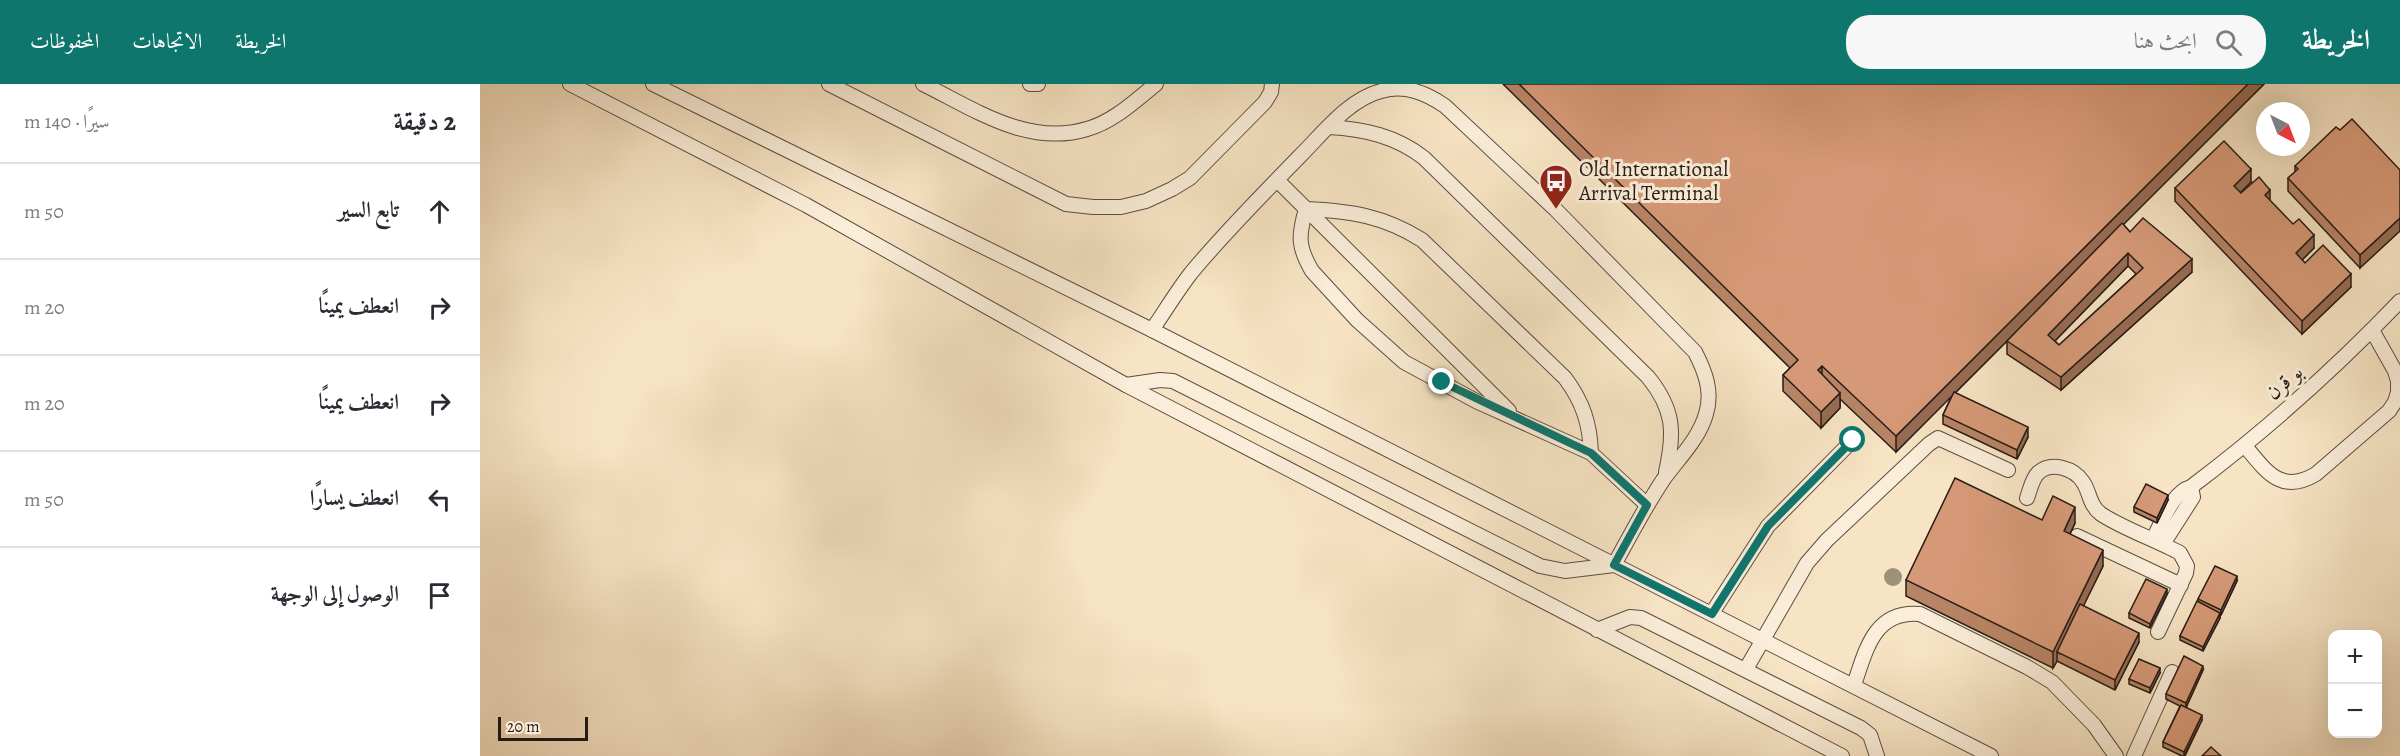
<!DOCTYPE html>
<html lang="ar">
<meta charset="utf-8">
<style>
body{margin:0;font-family:Alegreya,Amiri,serif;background:#f7f7f7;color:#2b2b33;direction:rtl}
.controls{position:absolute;right:18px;bottom:18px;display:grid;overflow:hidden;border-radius:12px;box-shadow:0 6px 24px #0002}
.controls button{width:54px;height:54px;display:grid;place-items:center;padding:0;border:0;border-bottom:2px solid #e1e1e2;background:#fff;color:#2b2b33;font:30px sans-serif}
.compass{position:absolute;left:1776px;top:18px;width:54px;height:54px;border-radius:50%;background:#fff;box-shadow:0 6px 24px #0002;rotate:138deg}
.scale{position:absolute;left:18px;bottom:15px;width:90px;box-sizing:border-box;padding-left:6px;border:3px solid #271c15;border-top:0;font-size:16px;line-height:21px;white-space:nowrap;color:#271c15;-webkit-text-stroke:4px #faedd9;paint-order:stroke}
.stop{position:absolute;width:18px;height:18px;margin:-14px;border:4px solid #0f766e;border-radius:50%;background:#fff}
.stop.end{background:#0f766e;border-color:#fff;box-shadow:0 2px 6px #0008}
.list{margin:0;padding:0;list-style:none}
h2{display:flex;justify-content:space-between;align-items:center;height:78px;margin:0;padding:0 24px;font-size:26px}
h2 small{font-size:20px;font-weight:400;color:#7c7c81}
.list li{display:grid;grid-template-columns:39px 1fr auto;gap:18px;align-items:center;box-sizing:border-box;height:96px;padding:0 24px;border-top:2px solid #e1e1e2}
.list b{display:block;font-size:22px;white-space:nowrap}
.list em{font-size:20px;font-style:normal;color:#7c7c81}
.icon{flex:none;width:33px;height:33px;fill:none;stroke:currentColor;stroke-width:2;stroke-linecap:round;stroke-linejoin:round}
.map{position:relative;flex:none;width:1920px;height:672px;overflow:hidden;direction:ltr}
header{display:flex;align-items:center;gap:36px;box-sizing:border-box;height:84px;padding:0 30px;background:#0f766e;color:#fff}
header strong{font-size:28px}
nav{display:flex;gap:33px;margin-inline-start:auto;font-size:21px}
.search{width:420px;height:54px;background:#f7f7f7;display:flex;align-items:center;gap:15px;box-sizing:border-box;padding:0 21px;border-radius:24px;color:#7c7c81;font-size:22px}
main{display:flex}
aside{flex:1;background:#fff}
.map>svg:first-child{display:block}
</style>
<header>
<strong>الخريطة</strong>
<div class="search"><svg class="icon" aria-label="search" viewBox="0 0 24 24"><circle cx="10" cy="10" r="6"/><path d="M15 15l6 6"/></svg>ابحث هنا</div>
<nav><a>الخريطة</a><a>الاتجاهات</a><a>المحفوظات</a></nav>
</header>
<main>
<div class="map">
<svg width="1920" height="672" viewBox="0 0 1920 672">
<rect width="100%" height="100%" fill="#f7e4c4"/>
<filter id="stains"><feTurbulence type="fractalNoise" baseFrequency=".00333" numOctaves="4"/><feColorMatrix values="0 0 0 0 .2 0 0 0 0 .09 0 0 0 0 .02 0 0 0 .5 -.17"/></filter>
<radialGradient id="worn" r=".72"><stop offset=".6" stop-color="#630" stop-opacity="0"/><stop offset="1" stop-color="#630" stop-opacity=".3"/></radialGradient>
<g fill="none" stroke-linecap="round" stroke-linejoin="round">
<g stroke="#5b4e41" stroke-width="16">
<g id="lane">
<polyline points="90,0 326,121 646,301 1362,672"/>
<polyline points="173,0 672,246 1511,672"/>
<polyline points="349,0 586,120 613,123 641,123 666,117 692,105 710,94 785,18 791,8 792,0"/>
<path d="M443,0C494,25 548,63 607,45C633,38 655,17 676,0"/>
<polyline points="550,0 558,0"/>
<path d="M849,43C884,45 916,52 944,74L1168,293C1194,325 1195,348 1186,388"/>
<polyline points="797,96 1029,327"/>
<path d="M646,301L680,296L693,297L1060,482L1085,487L1134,481C1150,452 1165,423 1183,396C1198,375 1219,355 1226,330C1233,308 1225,287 1215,268L1076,126L965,22C946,9 925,0 901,7C869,15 843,49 820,72C783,110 745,148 711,189C697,207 685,227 672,246"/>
<path d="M1765,362C1786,387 1801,411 1836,390L1909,327L1915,318L1918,308V297L1915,287L1892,246"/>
<path d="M1111,369C1110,340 1103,318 1085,294L942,156C904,132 871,127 826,125C818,152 818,163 832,187L877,236L924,278L996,317L1111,369L1167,421"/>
<path d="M1547,414C1550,406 1552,395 1558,389C1571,377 1594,384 1603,398C1610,408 1609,421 1621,430C1642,444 1676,456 1700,469L1707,482L1706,489L1678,548"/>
<polyline points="1597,452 1701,501"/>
<path d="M1673,455C1682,439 1692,408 1711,403C1785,347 1856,284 1920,217"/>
<polyline points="1683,460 1713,413 1711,403"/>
<polyline points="1232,529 1288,442 1373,356"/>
<polyline points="1117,546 1150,533 1161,534 1381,644 1390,651 1397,672"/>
<polyline points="1266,585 1327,479 1347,456 1449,360 1458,354 1528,386"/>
<path d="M1374,601C1386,566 1394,526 1440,530L1547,583L1572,598L1614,641L1636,672"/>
<polyline points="1654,672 1692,588"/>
</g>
</g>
<use href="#lane" stroke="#faedd9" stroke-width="14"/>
</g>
<circle fill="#9d9279" cx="1413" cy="493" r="9"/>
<g fill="#b88466" stroke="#271c15" stroke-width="1.5" fill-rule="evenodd">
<path d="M1023,0H1784L1643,140L1650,148L1712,188L1581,306L1527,270V257L1475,309L1548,353L1537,375L1463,340V331L1472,311L1416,368L1360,315V324L1341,344L1303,307V291L1310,284ZM1648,182L1656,190L1579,261L1575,257Z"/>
<polygon points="1860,46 1920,86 1880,184 1808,107 1808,94 1815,88 1815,82"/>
<polygon points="1771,98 1761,108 1790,117 1834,164 1822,176 1825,179 1871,203 1822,250 1695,117 1695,104"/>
<polygon points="1688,416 1677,439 1654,428 1654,423"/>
<polygon points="1562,436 1595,439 1590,450 1623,482 1603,522 1659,558 1635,606 1577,577 1573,584 1426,512 1426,496"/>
<polygon points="1757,497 1741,531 1740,531 1740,534 1723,567 1700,556 1700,552 1718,518 1718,515"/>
<polygon points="1687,510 1670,544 1649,534 1649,529"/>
<polygon points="1723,586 1706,623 1722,636 1705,672 1702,672 1683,663 1683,658 1700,622 1686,615 1686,610"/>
<polygon points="1680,589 1670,609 1649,600 1649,595"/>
</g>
<g fill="#966b53" stroke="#271c15" stroke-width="1.5">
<polygon points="1768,0 1784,0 1416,368 1416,352"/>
<polygon points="1771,85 1771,98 1754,115 1754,102"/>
<polygon points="1790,106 1790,119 1785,111"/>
<polygon points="1920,134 1920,147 1880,184 1880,171"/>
<polygon points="1834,151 1834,164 1816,182 1816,169"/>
<polygon points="1648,169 1648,182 1568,264 1568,251"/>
<polygon points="1712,175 1712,188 1581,306 1581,293"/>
<polygon points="1871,190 1871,203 1822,250 1822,237"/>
<polygon points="1342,282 1342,298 1338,286"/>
<polygon points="1360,309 1360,324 1341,344 1341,328"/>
<polygon points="1548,343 1548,353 1537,375 1537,366"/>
<polygon points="1688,411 1688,416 1677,439 1677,434"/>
<polygon points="1595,423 1595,439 1584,463 1584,447"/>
<polygon points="1623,466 1623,482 1580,570 1577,568 1577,577 1573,584 1573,568"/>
<polygon points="1757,492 1757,497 1741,531 1741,526"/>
<polygon points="1687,505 1687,510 1670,544 1670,540"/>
<polygon points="1740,529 1740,534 1723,567 1723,563"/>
<polygon points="1659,549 1659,558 1635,606 1635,596"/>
<polygon points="1723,582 1723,586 1706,624 1706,619"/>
<polygon points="1680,584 1680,589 1670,609 1670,604"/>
<polygon points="1722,631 1722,636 1704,672 1704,668"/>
</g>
<g fill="#d69977" stroke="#271c15" stroke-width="1.5" fill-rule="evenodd">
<polygon points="1039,0 1768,0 1416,352 1342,282 1338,286 1360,309 1341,328 1303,291 1318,276"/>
<polygon points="1872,35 1920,86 1920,134 1880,171 1808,94 1818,85 1815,82 1856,43 1860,46"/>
<polygon points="1744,57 1771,85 1754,102 1761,109 1779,93 1790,106 1785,111 1813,140 1819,135 1834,151 1816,169 1825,179 1843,161 1871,190 1822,237 1695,104"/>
<path d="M1663,134L1712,175L1581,293L1527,257L1642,139L1650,148ZM1648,169L1663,184L1579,261L1568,251Z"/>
<polygon points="1474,308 1548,343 1537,366 1463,331"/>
<polygon points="1475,394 1562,436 1573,412 1595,423 1584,447 1623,466 1573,568 1426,496"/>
<polygon points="1666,400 1688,411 1677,434 1654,423"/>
<polygon points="1735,482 1757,492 1741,526 1718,515"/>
<polygon points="1666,495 1687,505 1670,540 1649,529"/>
<polygon points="1717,517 1740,529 1723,563 1700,552"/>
<polygon points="1600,520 1659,549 1635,596 1577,568"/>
<polygon points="1704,572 1723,582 1706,619 1686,610"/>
<polygon points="1659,575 1680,584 1670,604 1649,595"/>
<polygon points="1701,621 1722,631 1704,668 1683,658"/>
<polygon points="1731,663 1741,672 1722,672"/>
</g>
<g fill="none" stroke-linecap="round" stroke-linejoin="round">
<polyline stroke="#0f766e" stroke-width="8" points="962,298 1111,369 1167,421 1134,481 1232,530 1288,442 1373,356"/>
</g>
<defs>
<g id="bus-pin" transform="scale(1.725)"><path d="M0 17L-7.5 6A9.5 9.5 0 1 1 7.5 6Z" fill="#8f2418" stroke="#faedd9"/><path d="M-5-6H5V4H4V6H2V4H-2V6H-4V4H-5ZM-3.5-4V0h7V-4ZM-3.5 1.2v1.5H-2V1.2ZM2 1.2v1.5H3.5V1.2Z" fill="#fff"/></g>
</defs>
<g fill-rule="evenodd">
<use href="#bus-pin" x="1076" y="97"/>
</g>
<g text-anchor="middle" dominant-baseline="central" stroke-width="6" stroke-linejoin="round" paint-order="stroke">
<g font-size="21" fill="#271c15" stroke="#faedd9" text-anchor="start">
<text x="1099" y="85">Old International<tspan x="1099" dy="24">Arrival Terminal</tspan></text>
</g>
<g font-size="21" fill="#271c15" stroke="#faedd9">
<text transform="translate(1804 298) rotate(-42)">بو قرن</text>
</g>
</g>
<rect width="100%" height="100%" filter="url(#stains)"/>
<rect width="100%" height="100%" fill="url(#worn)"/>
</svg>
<div class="controls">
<button>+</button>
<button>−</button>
</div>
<svg class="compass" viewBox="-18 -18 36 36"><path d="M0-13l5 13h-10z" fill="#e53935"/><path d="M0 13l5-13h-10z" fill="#7c7c81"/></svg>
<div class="scale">20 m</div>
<div class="stop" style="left:1373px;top:356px"></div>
<div class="stop end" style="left:962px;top:298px"></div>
</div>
<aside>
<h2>2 دقيقة<small>سيرًا · 140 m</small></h2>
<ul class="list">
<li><svg class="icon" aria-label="ahead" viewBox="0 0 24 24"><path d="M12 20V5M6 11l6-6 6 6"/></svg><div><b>تابع السير</b></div><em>50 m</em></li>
<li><svg class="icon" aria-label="right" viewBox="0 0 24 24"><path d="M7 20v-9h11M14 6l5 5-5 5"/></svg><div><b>انعطف يمينًا</b></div><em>20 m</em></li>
<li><svg class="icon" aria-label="right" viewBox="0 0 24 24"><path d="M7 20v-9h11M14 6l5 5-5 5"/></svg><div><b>انعطف يمينًا</b></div><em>20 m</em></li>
<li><svg class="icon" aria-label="left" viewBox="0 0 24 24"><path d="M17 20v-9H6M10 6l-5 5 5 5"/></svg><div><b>انعطف يسارًا</b></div><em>50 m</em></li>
<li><svg class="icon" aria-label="arrive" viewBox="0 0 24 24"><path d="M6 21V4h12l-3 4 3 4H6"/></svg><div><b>الوصول إلى الوجهة</b></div></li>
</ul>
</aside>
</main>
